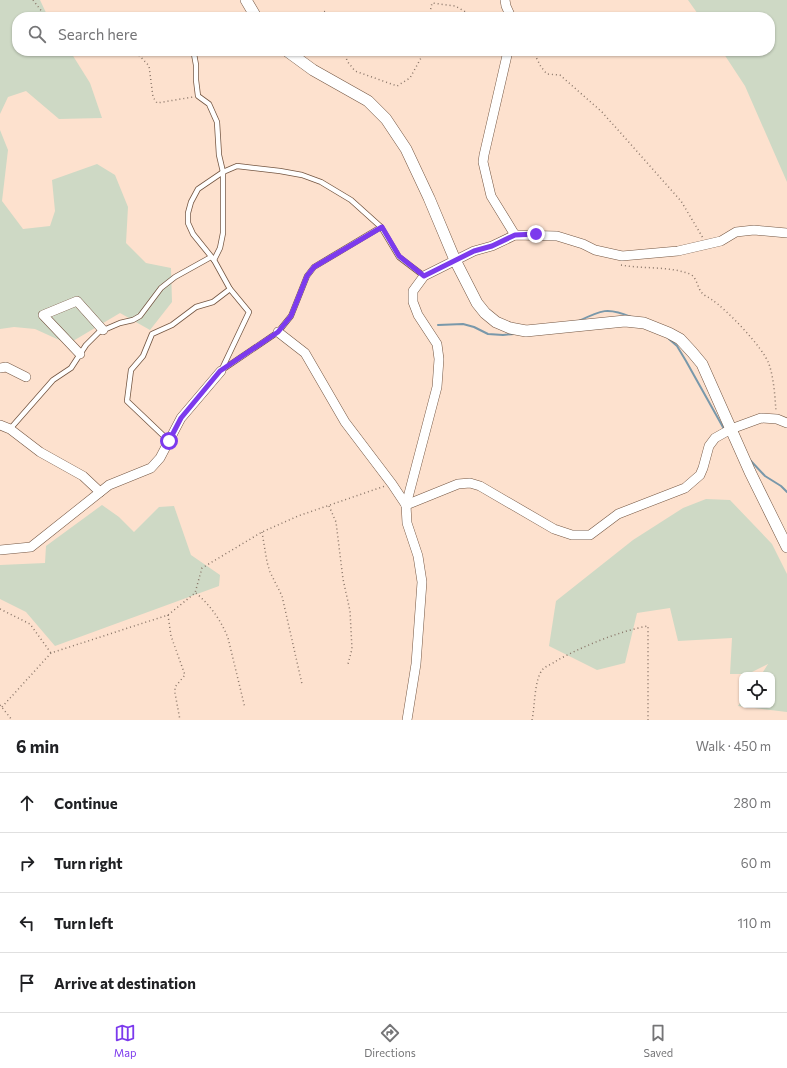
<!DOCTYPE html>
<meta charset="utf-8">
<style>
body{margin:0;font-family:Commissioner,sans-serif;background:#f2f2f2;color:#202124}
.controls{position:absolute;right:12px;bottom:12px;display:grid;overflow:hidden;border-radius:8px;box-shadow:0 1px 3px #0004}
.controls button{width:36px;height:36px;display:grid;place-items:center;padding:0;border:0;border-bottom:1px solid #e0e0e0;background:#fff;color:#202124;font:20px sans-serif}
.stop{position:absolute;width:12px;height:12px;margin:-9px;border:3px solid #7c3aed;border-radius:50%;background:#fff}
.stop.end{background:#7c3aed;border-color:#fff;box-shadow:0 1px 4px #0008}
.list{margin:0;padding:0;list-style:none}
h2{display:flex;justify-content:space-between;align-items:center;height:52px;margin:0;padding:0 16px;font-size:17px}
h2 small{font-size:13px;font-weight:400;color:#757577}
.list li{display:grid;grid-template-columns:26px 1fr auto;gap:12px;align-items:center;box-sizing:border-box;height:60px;padding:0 16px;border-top:1px solid #e0e0e0}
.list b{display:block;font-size:15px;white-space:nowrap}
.list em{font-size:13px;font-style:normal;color:#757577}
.icon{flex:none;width:22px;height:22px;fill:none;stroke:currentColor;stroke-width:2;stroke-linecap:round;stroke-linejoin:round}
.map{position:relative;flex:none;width:787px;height:720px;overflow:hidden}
.search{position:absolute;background:#fff;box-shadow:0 1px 3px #0004;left:12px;right:12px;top:12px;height:44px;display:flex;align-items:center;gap:10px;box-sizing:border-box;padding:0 14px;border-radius:16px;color:#757577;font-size:15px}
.sheet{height:292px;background:#fff}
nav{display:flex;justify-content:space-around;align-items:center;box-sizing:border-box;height:56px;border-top:1px solid #e0e0e0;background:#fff;font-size:11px;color:#757577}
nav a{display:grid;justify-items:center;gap:2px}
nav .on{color:#7c3aed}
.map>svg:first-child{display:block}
</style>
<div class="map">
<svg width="787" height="720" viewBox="0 0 787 720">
<rect width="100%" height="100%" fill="#fde1ce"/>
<g fill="#ced9c5">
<polygon points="0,0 40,0 48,17 17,17 17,51 70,51 90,83 102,118 59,119 26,91 8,97 0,114"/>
<polygon points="688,0 787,0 787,182 745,86 722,51 770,51 770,17 700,17"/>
<polygon points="0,130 8,150 2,201 23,229 50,226 55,211 52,180 97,164 115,175 128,207 126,243 146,263 171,268 172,302 150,330 120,313 68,344 35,329 14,327 0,329"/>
<polygon points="706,499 730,500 772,544 787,574 787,712 738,706 742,700 742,705 772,705 772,675 761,675 768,664 748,674 730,674 732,638 678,641 670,608 637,613 625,663 597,670 549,646 556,601 633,540 683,508"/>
<polygon points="102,505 119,517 134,532 159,507 174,506 191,555 220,575 219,586 55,646 26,612 0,599 0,565 45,563 46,546"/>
</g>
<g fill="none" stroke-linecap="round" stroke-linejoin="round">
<g stroke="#7998aa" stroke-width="2">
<path d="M579,321C601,310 608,307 631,317"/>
<polyline points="438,325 463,324 474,327 488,334 503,335 514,334"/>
<polyline points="669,339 677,346 686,361 724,429"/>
<polyline points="750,460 765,476 781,486 787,492"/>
</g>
<g stroke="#745642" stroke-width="6">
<g id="service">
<polyline points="198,51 194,54 196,65 196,80 198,96 209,104 217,122 219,155 223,172 223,233 220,248 214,260 230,289 249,312 221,371"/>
<polyline points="214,260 193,234 188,223 188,213 191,202 198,189 223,172 237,166 280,171 302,175 321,182 351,200 381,227 399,257 424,276"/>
<polyline points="222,370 278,332 291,316 307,276 314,267 381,227"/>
<polyline points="10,429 53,380 71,368 86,345 99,332 120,323 133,320 140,316 161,288 175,277 211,257"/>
<polyline points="169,441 127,401 131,370 143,356 152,334 172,325 196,307 213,302 230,289"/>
</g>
</g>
<g stroke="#745642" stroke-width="10">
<g id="minor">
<polyline points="505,0 506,6 511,17"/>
<polyline points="508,51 484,155 483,162 491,196 515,235"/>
<polyline points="278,332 305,353 345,422 392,484 406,505"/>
<polyline points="80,354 43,315 77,301 103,330"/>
<polyline points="0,368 6,367 26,377"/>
<polyline points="0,425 10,429 40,452 83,476 100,492"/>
<polyline points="406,505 458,484 470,483 480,486 554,529 572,535 590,535 618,514 685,488 700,475 703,468 709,446 715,438 731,429 761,418 777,419 787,423"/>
<polyline points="0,550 31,547 109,485 151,468 160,458 181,418 221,371"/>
<polyline points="407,720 416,664 422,582 418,556 407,523 406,505 437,387 439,359 437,344 418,315 413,302 413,291 424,276 474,251 492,246 515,235 557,236 583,244 595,250 622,256 678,251 721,241 736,232 754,230 787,233"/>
</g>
</g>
<g stroke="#745642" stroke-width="12">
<g id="tertiary">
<polyline points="246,0 256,17"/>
<polyline points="287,51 313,70 368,101 386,119 406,149 429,198 455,260 477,303 485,313 496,322 510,328 526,331 625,321 644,323 669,333 680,339 692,352 702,364 750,472 787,547"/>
</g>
</g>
<g stroke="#8a7669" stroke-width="1.5" stroke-dasharray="1 3" stroke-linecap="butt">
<polyline points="33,0 46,17"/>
<polyline points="309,17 326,11 330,17"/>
<polyline points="429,17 432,3 455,6 475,17"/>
<polyline points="132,51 140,56 149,66 153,97 157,103 193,97"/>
<polyline points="345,51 347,61 355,71 397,86 410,78 421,58 421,51"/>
<polyline points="533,51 541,67 547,74 560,75 602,112 681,201 703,238"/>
<path d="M621,265C643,269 669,266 690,274C698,278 697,289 703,294C705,296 708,297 711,299C727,310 762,346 769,364C774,379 775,397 776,412"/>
<polyline points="329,506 336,522 343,579 350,611 352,649 348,664"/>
<polyline points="262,532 267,562 270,572 282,596 302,684"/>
<path d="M196,593C210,605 221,620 228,638L245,708"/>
<polyline points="0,609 30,624 51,653"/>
<polyline points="168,615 171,636 185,675 175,687 175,693 180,720"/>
<polyline points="0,705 12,720"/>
<polyline points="2,707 51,653 168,615 195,593 202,568 262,532 298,516 385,486"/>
<path d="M532,720C535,707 534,679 543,669C546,666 552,664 556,661C581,647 619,631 648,626V720"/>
</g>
<use href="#service" stroke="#fff" stroke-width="4.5"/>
<use href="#minor" stroke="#fff" stroke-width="9"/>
<use href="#tertiary" stroke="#fff" stroke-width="11"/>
</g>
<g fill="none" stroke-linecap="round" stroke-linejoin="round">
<polyline stroke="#7c3aed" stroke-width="5" points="169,441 181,418 220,371 278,332 291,316 307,276 314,267 382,227 399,256 424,276 474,251 492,246 515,235 536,234"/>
</g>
</svg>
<div class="controls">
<button><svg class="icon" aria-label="locate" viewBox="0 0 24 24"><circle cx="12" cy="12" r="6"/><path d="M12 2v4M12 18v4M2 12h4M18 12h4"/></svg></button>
</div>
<div class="stop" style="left:169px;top:441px"></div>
<div class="stop end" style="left:536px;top:234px"></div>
<div class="search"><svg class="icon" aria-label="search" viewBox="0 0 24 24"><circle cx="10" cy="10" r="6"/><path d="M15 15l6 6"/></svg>Search here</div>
</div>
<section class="sheet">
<h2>6 min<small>Walk · 450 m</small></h2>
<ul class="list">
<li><svg class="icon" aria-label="ahead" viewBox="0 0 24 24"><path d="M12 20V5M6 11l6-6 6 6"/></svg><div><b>Continue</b></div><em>280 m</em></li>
<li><svg class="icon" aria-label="right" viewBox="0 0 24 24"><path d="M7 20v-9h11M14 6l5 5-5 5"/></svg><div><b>Turn right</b></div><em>60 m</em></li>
<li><svg class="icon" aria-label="left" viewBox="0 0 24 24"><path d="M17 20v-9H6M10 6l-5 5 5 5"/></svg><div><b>Turn left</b></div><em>110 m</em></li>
<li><svg class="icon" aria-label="arrive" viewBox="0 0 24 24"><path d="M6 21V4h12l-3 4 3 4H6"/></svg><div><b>Arrive at destination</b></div></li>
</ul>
</section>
<nav>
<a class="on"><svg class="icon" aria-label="map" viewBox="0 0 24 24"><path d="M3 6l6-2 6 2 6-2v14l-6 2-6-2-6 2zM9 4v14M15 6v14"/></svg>Map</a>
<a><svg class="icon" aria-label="directions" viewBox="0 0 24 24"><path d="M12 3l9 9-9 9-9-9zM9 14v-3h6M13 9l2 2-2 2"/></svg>Directions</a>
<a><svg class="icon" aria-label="saved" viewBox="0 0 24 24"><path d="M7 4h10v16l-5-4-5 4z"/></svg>Saved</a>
</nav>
